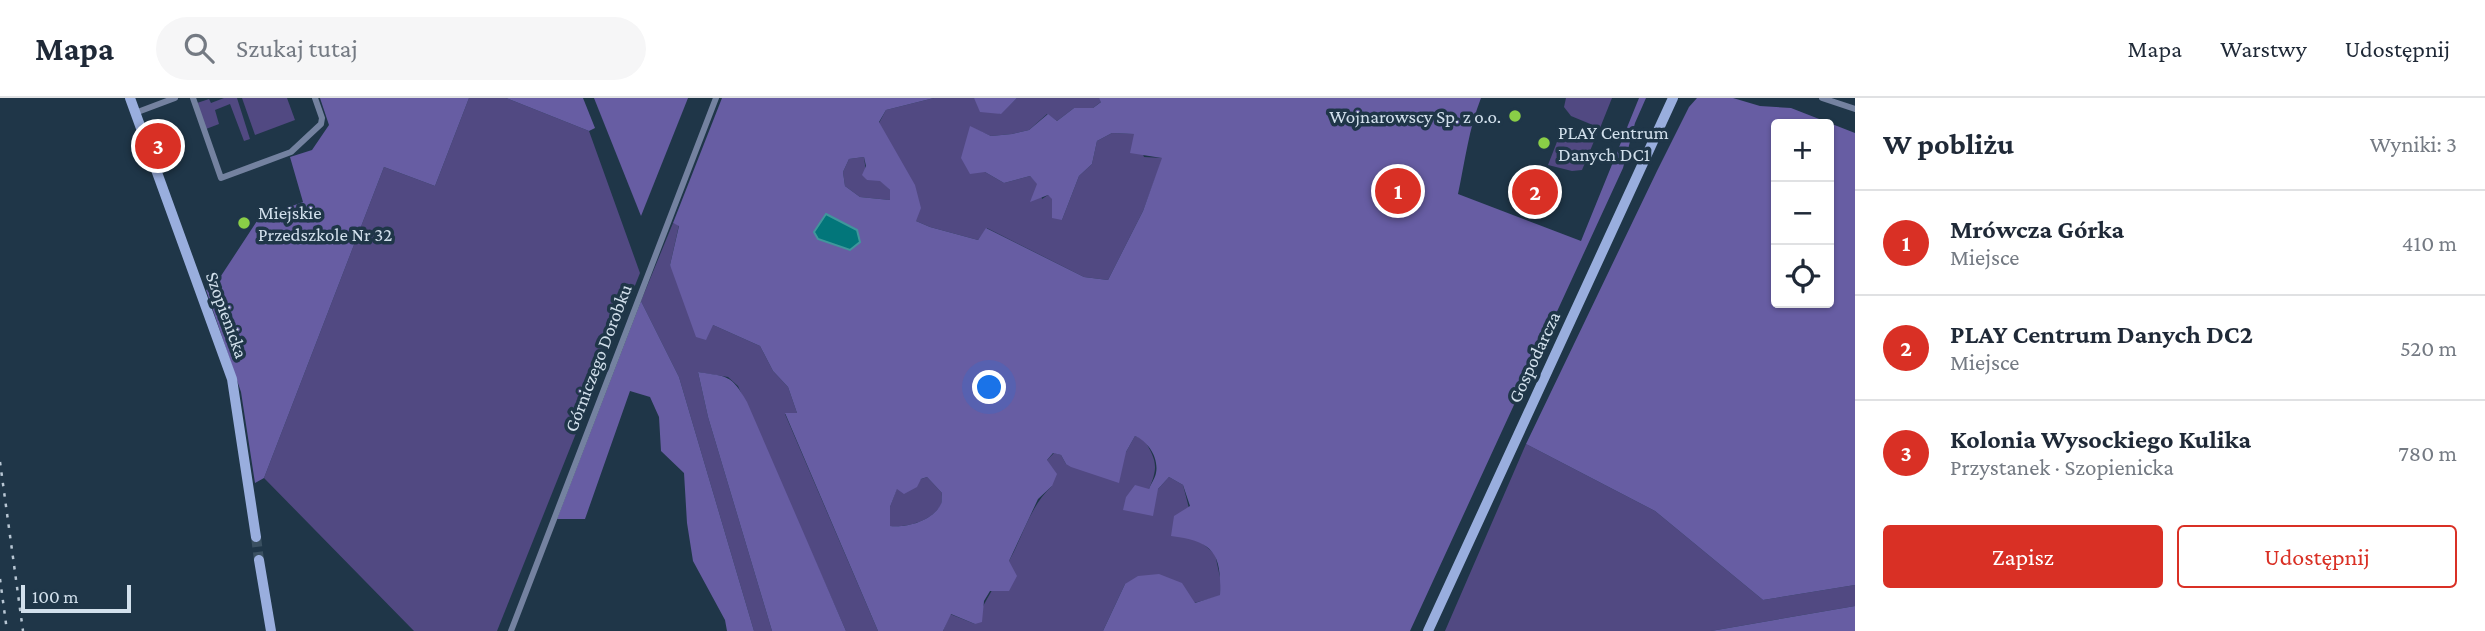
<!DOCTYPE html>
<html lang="pl">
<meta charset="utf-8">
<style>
body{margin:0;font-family:"Crimson Pro",serif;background:#f6f6f7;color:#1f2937}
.controls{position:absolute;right:21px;top:21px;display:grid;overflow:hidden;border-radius:7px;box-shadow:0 2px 5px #0004}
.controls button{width:63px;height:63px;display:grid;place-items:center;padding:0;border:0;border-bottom:2px solid #e0e1e3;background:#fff;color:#1f2937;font:35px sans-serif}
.scale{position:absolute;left:21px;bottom:18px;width:110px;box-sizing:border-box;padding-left:7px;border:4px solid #d2e0ec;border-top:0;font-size:19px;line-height:24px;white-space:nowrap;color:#d2e0ec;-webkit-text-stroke:5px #1f3648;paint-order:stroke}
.you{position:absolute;left:990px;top:290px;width:24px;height:24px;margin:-18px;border:5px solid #fff;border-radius:50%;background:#1a73e8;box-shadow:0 0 0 10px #1a73e833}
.badge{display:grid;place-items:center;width:46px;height:46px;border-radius:50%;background:#d93025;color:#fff;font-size:23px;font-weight:700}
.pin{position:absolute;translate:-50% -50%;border:4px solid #fff;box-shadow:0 2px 7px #0006}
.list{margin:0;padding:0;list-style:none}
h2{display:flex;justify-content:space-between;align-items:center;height:91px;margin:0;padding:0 28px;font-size:30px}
h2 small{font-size:23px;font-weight:400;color:#747a83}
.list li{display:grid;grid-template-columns:46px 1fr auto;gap:21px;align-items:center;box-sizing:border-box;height:105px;padding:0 28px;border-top:2px solid #e0e1e3}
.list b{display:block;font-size:26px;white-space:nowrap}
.list p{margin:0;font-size:23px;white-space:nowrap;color:#747a83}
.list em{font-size:23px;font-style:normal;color:#747a83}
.actions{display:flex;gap:14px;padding:21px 28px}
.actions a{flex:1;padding:16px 0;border:2px solid #d93025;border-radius:7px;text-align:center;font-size:24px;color:#d93025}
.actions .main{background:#d93025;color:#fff}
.icon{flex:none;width:38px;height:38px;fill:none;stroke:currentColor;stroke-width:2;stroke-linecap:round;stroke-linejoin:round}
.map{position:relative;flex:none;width:1855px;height:533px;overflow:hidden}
header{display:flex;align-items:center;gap:42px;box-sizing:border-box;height:98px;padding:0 35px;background:#fff;border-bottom:2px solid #e0e1e3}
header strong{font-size:33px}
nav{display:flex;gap:38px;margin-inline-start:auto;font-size:24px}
.search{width:490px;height:63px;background:#f6f6f7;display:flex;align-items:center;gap:18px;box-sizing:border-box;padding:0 24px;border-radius:38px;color:#747a83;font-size:26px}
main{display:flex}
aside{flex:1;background:#fff}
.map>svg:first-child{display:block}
</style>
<header>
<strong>Mapa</strong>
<div class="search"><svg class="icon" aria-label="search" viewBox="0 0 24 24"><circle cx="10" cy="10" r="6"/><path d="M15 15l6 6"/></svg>Szukaj tutaj</div>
<nav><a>Mapa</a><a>Warstwy</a><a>Udostępnij</a></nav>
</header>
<main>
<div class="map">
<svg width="1855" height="533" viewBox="0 0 1855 533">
<rect width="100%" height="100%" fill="#1f3648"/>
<g fill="#514982">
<polygon points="224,0 237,0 250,41 244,43 230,6 215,12 219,26 206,31 197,5 209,1 211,5"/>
<polygon points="242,0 287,0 295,22 255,37"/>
<polygon points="469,0 506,0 589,33 640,175 497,533 414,533 264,380 384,69 435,88"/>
<polygon points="934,0 974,0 1000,16 1017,0 1099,0 1102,3 1093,10 1074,10 1057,23 1047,16 1029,32 1012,36 991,38 970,29 985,74 1004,85 1030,78 1038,86 1042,101 1048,97 1053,100 1062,122 1079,78 1092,66 1097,43 1112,35 1135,36 1144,59 1163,60 1143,113 1108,182 1084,179 987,130 978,142 930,129 916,123 896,58 879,25 886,12"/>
<polygon points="1566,0 1612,0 1600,30 1571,18 1564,9"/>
<polygon points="1582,29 1597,36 1582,72 1572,73 1548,67 1560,36 1577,42"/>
<polygon points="864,59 867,82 880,82 890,92 890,102 860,99 845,88 843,74 849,61"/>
<polygon points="673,125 679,127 670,167 713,227 760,248 773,273 788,289 797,315 785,316 878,533 846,533 738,288 728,279 698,274 708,319 772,533 754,533 679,279 641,203"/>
<path d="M1135,338L1144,341C1156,362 1159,368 1149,391L1126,399L1158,391L1169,379L1183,387L1197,441L1215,456L1221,484L1220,498L1194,505L1125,486L1103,533H943L950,516L975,526C984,503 997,485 1009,463C1023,438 1030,408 1052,388L1047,362L1054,355L1061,357L1066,366L1126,354Z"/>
<polygon points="1526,346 1655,413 1763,502 1855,487 1855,508 1711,533 1445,533"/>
<path d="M927,379L942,395C941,399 942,403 941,407C932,423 906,430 890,428V409L897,390Z"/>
</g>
<g fill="#675da3" fill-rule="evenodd">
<polygon points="320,0 469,0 435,88 384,69 264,380 255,385 241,294 206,192 218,186 217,184 259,120 303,104 290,59 312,52 329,27"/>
<polygon points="506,0 583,0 595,30 589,33"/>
<polygon points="594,0 688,0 641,118"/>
<path d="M722,0H934L886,12L879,24L915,87L921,110L916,123L930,129L978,142L986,130L1084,179L1108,182L1143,113L1162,60L1130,55L1134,36L1112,35L1097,43L1092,66L1079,78L1062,122L1052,120V101L1048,97L1030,104L1037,86L1030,78L1004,85L985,74L970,76L961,60L970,28L991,38L1012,36L1029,32L1048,16L1057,23L1074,10H1093L1101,4L1099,0H1481C1469,30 1465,63 1458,96L1581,143L1639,0H1646L1635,25L1623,70L1410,533H1103L1125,486L1138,478L1159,476L1182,485L1195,505L1220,497C1222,454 1212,443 1171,438L1174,418L1190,408L1183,387L1169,379L1158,391L1153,418L1123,412L1126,399L1135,387L1149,391C1151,386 1155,380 1156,375C1159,360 1148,343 1135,338L1126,354L1119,385L1071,369L1066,366L1061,357L1053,355L1047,362L1057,376L1052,388L1038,401L1009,463L1017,478L1009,493H990L984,503L982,524L975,526L951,516L943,533H878L785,315H797L788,289L773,273L760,248L713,227L706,242L696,239L670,167L679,128L673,125ZM864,59L866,68L862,77L867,82L880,83L890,92V102L860,99L845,88L843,74L849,61ZM927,379L942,395C941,399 942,403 941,406C933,423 906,430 890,428V409L897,391L904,396L917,389L921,381Z"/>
<polygon points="974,0 1017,0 1001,16 980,14"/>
<path d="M1697,0H1733L1760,8L1791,10L1855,35V487L1763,502L1655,413L1526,346L1657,73L1689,9ZM1776,26H1829V205H1776Z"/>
<polygon points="641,203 679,279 754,533 727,533 725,522 693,463 687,425 684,375 661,353 659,319 650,299 630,293 585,421 557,421"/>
<path d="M698,274C728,279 731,276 747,304L846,533H772L708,319Z"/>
<polygon points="1855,508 1855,533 1711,533"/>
</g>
<polygon fill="#02767a" stroke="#40969c" stroke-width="2" points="826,116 857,132 860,144 850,152 818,141 814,134"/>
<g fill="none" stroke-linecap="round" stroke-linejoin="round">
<polyline stroke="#3a5061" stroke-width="10" stroke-dasharray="10 5" stroke-linecap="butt" points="256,439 259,462"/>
<g stroke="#7482a0" stroke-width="6">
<polyline points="193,0 221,80 291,54 321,26 322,20 315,0"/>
<polyline points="1822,0 1855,11"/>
<polyline points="135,15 175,0"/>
<polyline points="511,533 716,0"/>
</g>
<g stroke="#99aede" stroke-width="10">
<polyline points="130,0 232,281 256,439"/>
<polyline points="259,462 271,533"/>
<polyline points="1428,533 1673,0"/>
</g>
<g stroke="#b8c7d4" stroke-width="2.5" stroke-dasharray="3.5 7" stroke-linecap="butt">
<polyline points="0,364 23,533"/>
<polyline points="0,481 7,533"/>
</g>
</g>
<g fill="#8ace47" stroke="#1f3648" stroke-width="2.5">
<circle cx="1515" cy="18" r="7"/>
<circle cx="1544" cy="45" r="7"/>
<circle cx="244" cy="125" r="7"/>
</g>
<g text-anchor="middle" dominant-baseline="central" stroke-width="7" stroke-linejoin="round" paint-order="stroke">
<g font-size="19" fill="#d2e0ec" stroke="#1f3648" text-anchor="start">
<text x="1501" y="18" text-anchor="end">Wojnarowscy Sp. z o.o.</text>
<text x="1558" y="34">PLAY Centrum<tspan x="1558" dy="22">Danych DC1</tspan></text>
<text x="258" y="114">Miejskie<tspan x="258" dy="22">Przedszkole Nr 32</tspan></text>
</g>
<g font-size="19" fill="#d2e0ec" stroke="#1f3648">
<text transform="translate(227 217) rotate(70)">Szopienicka</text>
<text transform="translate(1534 259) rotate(-65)">Gospodarcza</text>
<text transform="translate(598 260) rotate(-69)">Górniczego Dorobku</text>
</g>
</g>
</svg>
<div class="controls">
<button>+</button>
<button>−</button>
<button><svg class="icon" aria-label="locate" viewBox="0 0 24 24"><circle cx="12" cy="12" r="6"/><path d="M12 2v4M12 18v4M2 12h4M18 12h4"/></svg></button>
</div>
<div class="scale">100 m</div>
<div class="you"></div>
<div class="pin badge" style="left:1398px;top:93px">1</div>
<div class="pin badge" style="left:1535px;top:94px">2</div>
<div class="pin badge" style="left:158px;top:48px">3</div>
</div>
<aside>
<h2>W pobliżu<small>Wyniki: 3</small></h2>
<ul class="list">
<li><span class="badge">1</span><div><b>Mrówcza Górka</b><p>Miejsce</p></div><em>410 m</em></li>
<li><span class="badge">2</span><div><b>PLAY Centrum Danych DC2</b><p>Miejsce</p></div><em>520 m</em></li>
<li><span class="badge">3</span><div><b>Kolonia Wysockiego Kulika</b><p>Przystanek · Szopienicka</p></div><em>780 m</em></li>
</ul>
<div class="actions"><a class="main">Zapisz</a><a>Udostępnij</a></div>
</aside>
</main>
